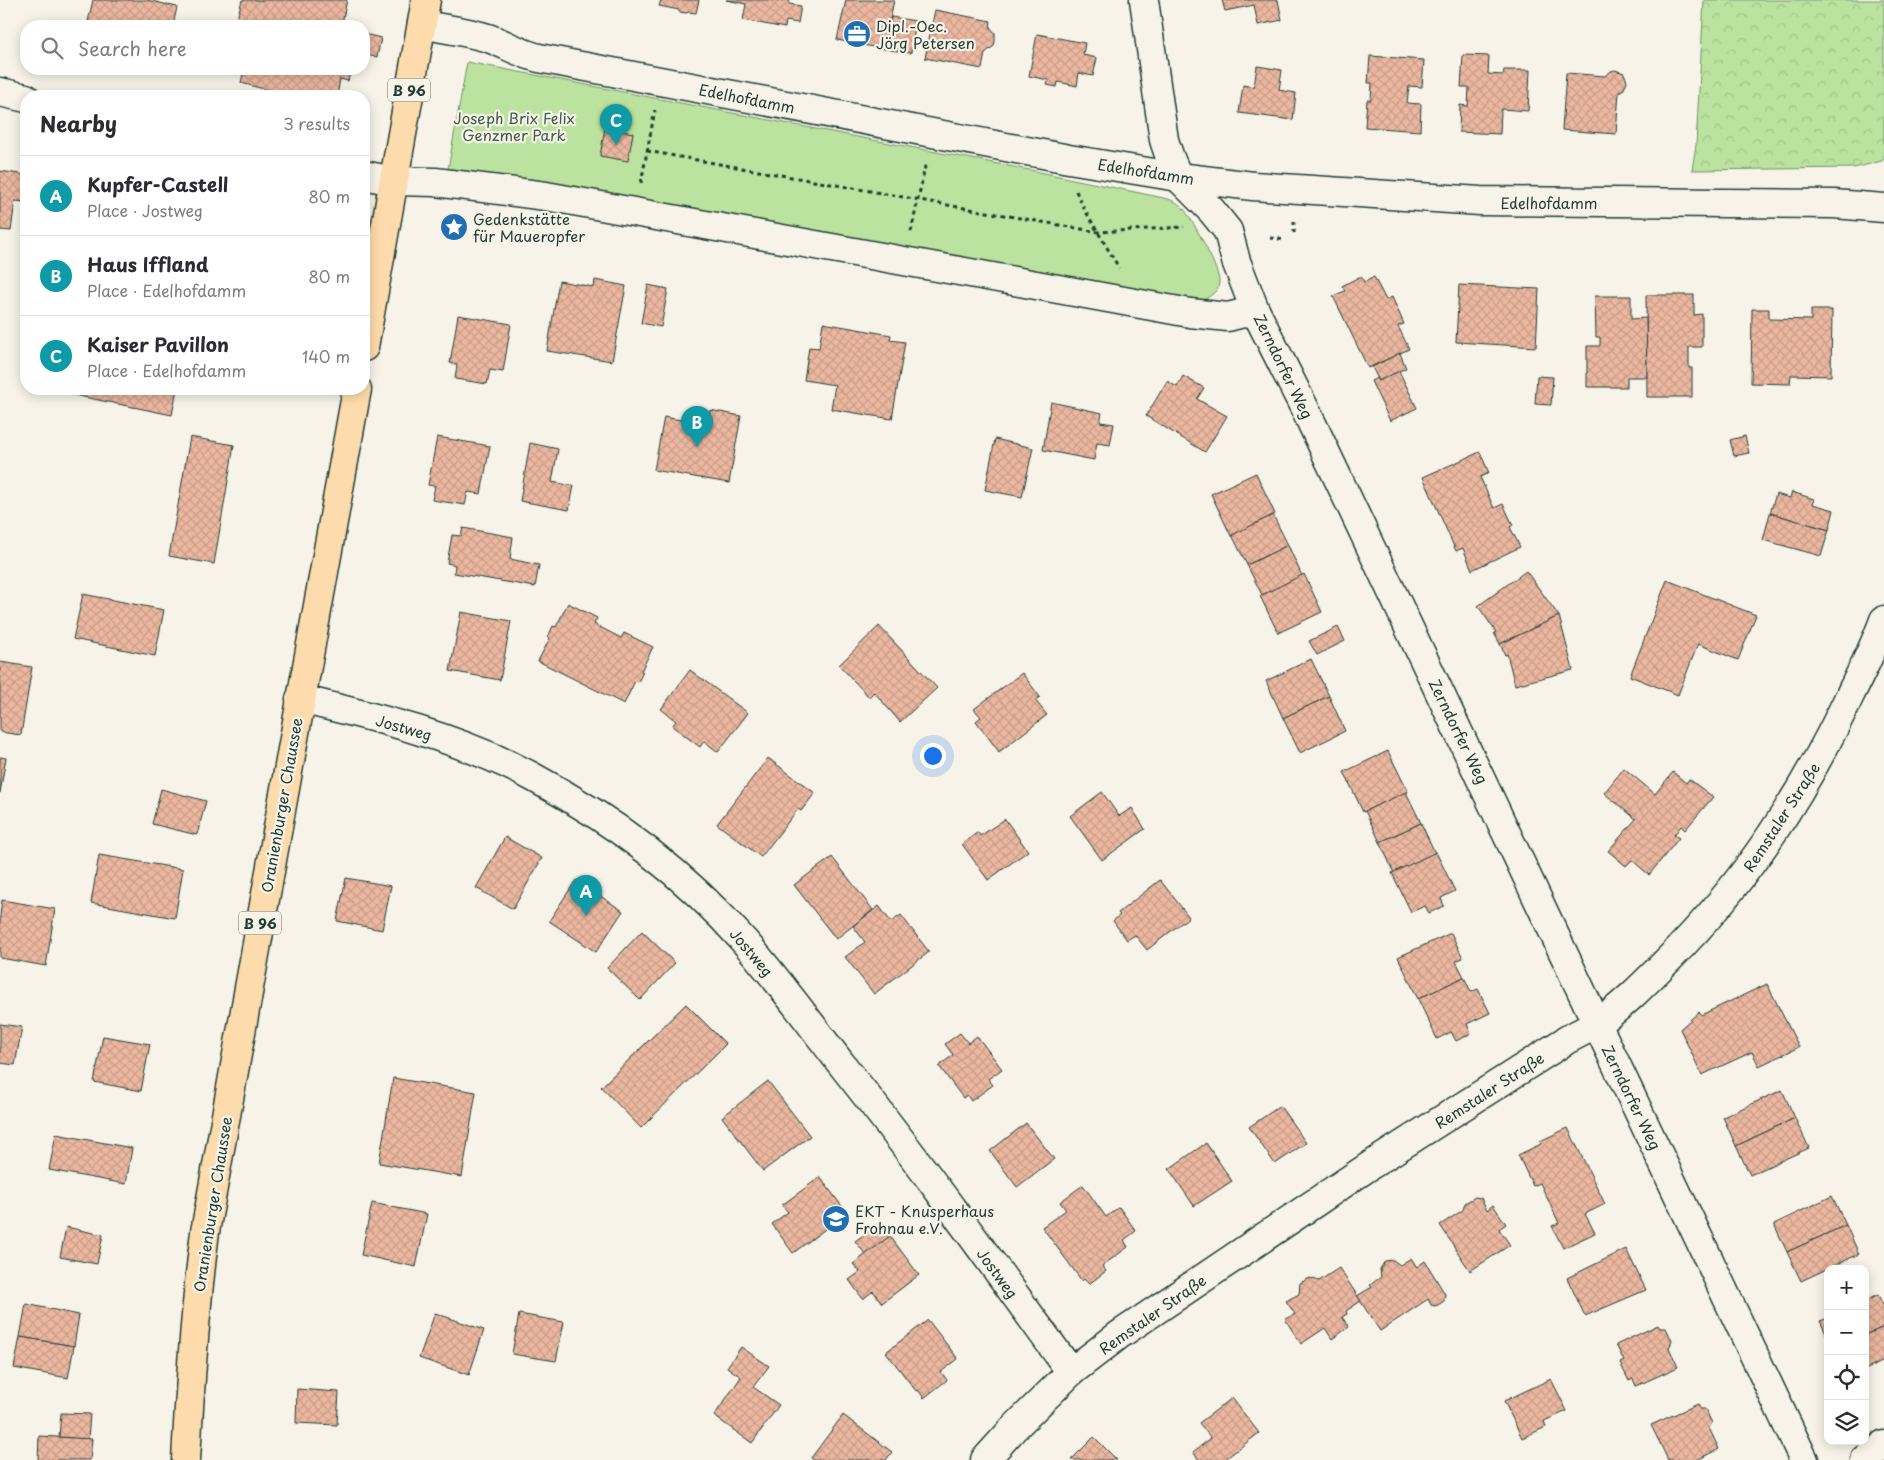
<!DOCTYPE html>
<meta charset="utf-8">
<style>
body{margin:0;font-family:"Playpen Sans",sans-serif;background:#f7f7f7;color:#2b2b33}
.controls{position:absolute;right:15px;bottom:15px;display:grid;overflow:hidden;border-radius:10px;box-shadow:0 2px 12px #0003}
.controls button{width:45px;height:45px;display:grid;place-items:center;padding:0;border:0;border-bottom:1px solid #e1e1e2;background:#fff;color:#2b2b33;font:25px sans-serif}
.you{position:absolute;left:932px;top:755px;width:18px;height:18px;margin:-12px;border:4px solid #fff;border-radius:50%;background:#1a73e8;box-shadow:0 0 0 8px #1a73e833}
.badge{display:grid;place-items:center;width:32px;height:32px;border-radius:50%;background:#1f6fb2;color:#fff;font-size:16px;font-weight:700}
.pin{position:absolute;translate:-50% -41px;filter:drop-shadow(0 1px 2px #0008)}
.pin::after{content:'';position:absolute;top:26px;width:18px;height:15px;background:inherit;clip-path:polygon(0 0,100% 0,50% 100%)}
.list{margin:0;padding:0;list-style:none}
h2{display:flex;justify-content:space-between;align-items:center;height:65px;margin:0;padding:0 20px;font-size:21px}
h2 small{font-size:16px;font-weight:400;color:#7c7c81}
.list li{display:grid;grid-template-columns:32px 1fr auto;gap:15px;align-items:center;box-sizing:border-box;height:80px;padding:0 20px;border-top:1px solid #e1e1e2}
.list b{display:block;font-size:19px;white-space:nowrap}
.list p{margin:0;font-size:16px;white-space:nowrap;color:#7c7c81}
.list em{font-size:16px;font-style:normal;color:#7c7c81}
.icon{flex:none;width:28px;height:28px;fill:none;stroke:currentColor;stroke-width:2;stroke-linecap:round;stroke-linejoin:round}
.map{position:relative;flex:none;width:1884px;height:1460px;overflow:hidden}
.search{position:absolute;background:#fff;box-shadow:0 2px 12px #0003;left:20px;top:20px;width:350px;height:55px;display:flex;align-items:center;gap:12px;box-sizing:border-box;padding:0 18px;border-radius:20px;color:#7c7c81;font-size:19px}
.panel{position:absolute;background:#fff;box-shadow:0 2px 12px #0003;left:20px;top:90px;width:350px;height:305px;border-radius:20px}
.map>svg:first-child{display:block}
</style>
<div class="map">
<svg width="1884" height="1460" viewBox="0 0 1884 1460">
<defs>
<pattern id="forest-crowns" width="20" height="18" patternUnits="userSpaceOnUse" patternTransform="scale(1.25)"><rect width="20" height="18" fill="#bbe29e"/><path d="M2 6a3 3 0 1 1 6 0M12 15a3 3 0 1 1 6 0" fill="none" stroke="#a0c389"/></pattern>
<pattern id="building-cross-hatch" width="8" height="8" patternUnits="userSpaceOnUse" patternTransform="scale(1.25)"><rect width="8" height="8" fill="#ecb7a0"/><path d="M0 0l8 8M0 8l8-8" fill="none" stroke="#ca9e8a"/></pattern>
</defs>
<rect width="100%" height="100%" fill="#f7f3e8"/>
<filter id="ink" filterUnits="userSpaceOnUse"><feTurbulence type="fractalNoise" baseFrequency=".02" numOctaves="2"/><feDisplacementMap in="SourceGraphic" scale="10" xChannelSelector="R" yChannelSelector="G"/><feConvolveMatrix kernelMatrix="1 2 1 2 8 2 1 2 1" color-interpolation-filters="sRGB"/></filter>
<g filter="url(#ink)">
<path fill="#bbe29e" stroke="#6d9069" d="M467,62L1035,171L1168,199C1174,201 1180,204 1184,209C1192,219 1221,272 1219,283C1218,293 1208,297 1200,302L448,169Z"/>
<polygon fill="url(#forest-crowns)" stroke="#6d9069" points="1704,0 1884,0 1884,159 1882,161 1854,168 1692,170 1696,145"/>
<g fill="url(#building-cross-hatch)" stroke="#1f3d34">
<polygon points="93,0 147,0 177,7 173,26 87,26"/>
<polygon points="242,0 347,0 342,23 352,26 235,26"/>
<polygon points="661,0 699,0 696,13 688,12 687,13 679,12 679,10 659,6"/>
<polygon points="726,0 790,0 789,4 801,6 798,23 786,21 785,28 743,20 746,4"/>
<polygon points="846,0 894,0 884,49 837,40"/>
<polygon points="1222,0 1278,0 1282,20 1258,25 1254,5 1225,11"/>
<polygon points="935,10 991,21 990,27 995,33 995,41 994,46 985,53 982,69 925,58"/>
<polygon points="891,17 916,21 911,53 884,49"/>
<polygon points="364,34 381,38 377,57 364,55"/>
<polygon points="1037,34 1085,43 1083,55 1097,58 1093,76 1079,73 1077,86 1058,82 1057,87 1047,85 1048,80 1029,76"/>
<polygon points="1463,55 1489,56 1488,74 1503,75 1504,70 1530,70 1528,111 1501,109 1500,134 1459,132 1460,105 1468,106 1469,87 1461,87"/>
<polygon points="1370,56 1424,60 1422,87 1409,86 1407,103 1421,104 1420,131 1365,127 1367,100 1371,100 1372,83 1368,83"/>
<polygon points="1257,66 1282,70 1279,90 1296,93 1293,120 1239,113 1243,85 1254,87"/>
<polygon points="244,69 351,69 348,81 340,79 337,96 283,96 283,94 241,83"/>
<polygon points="1615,70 1624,73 1627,81 1624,89 1619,92 1616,134 1562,130 1566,73 1605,76 1611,71"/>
<polygon points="605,128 633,133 628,161 600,156"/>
<polygon points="0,171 26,175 26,202 15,201 11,231 0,230"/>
<polygon points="1361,276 1364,282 1374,277 1386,300 1392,297 1404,324 1398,326 1409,349 1368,368 1333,296 1345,291 1342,286"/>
<polygon points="595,280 626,286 612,361 547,351 559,281 594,287"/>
<polygon points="648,285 668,289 661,327 641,323"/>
<polygon points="1459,285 1539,289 1536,347 1456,342"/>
<polygon points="1646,295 1694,295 1694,315 1702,314 1702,347 1689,347 1689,368 1692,368 1692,397 1647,397"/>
<polygon points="1595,296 1631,296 1631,319 1646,318 1647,377 1627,377 1627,387 1587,387 1587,346 1600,346 1600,337 1596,337"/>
<polygon points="1752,309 1769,309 1769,319 1811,320 1811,310 1832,310 1831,376 1791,375 1790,384 1751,383"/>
<polygon points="458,315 511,324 503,372 490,370 487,384 455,379 457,365 450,363"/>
<polygon points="823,323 891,335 890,340 905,342 892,419 831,409 835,385 804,380 809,347 819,348"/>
<polygon points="1400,353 1406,368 1379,381 1372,367"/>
<polygon points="1399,371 1417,408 1390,421 1371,381 1377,378 1379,381"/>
<polygon points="1183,376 1204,388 1197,399 1227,416 1205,452 1146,416 1167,381 1177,387"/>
<polygon points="1537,376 1553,377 1551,405 1535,404"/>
<polygon points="70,389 177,389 172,415 69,394"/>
<polygon points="1051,402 1102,413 1100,422 1114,424 1110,445 1097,443 1094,460 1043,450"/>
<polygon points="710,410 741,416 729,483 654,470 664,417 708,425"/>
<polygon points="1745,436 1749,453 1734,456 1730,440"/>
<polygon points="190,437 234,445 214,564 169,556"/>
<polygon points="437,437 490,446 481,494 468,492 465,505 432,500 435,486 428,485"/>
<polygon points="995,439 1033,448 1022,497 985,490"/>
<polygon points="530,443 558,449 552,482 574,486 569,510 520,501"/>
<polygon points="1480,452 1489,473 1480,477 1494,508 1503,504 1513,525 1510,527 1520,547 1472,570 1463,548 1456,551 1423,477"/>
<polygon points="1256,473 1275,514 1231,536 1211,494"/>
<polygon points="1792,492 1814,499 1813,504 1834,510 1829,530 1770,513 1776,494 1790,498"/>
<polygon points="1770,513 1829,530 1821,556 1763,540"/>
<polygon points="1273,515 1288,545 1247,565 1232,535"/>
<polygon points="463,528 513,537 510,559 539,565 535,587 454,573 455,565 447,563 452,535 461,536"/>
<polygon points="1288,545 1302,576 1262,595 1247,565"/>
<polygon points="1526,571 1559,616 1500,644 1494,633 1496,632 1478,606"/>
<polygon points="1304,574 1322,612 1278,633 1260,596"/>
<polygon points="1667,580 1756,615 1738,660 1698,644 1678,695 1630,676"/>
<polygon points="83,594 164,610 155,656 73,639"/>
<polygon points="568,603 597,618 594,624 621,638 624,633 653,647 641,671 643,672 638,682 635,681 624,704 538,661 550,638 548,637 553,626 556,627"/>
<polygon points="461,612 511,621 500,680 450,671"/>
<polygon points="1559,616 1573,670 1515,685 1507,654 1505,655 1500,644"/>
<polygon points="879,626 937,688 900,722 874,692 869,697 839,665"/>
<polygon points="1338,627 1345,641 1317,655 1309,641"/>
<polygon points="1311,659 1329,696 1283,718 1266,681"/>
<polygon points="0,662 32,667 21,735 0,732"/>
<polygon points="690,670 748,713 718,752 704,741 700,747 672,726 676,721 661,709"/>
<polygon points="1022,673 1040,697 1035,700 1047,715 999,752 976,721 981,717 974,709"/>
<polygon points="1329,696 1345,731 1300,753 1283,718"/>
<polygon points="1388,751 1408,792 1363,812 1344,772"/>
<polygon points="0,757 6,758 0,793"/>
<polygon points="768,758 815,793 801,811 798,809 761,857 717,824"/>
<polygon points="1624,768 1655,794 1673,772 1686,783 1689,779 1713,797 1685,830 1681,826 1674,835 1679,838 1649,875 1632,860 1626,866 1608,851 1636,819 1604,793"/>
<polygon points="161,789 206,801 197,835 152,824"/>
<polygon points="1102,792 1119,816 1132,808 1145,829 1102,860 1070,816"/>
<polygon points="1406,792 1421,823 1380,842 1365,811"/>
<polygon points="1005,819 1028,851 988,880 962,844 978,832 980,836"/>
<polygon points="1421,823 1435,853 1394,873 1380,842"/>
<polygon points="505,837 542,858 513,909 476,888"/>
<polygon points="1436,852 1455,891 1441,898 1444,906 1429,913 1425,906 1411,912 1392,873"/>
<polygon points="99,855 183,869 175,918 91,903"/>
<polygon points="832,857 873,910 836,939 794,885"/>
<polygon points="346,878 391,886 382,930 337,921"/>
<polygon points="576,880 623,911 596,952 549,921"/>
<polygon points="1160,880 1189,917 1147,950 1135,935 1127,940 1113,921 1120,915 1118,913"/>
<polygon points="2,900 55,909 46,966 0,958 0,915"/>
<polygon points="879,906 891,922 901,915 929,952 874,994 845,957 865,942 853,926"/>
<polygon points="642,931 675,963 640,1000 607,968"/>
<polygon points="1451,933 1463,958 1456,961 1464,977 1418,999 1398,957"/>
<polygon points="1464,977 1471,992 1478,989 1490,1013 1467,1024 1471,1034 1456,1041 1451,1032 1437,1039 1418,999"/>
<polygon points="1767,984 1799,1047 1759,1066 1752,1052 1702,1075 1680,1029 1699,1012 1701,1015"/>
<polygon points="686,1004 726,1044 641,1128 601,1087"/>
<polygon points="0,1024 22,1027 15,1065 0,1063"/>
<polygon points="960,1033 968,1043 977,1036 1002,1069 988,1079 993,1085 971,1101 967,1095 963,1098 939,1066 953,1055 945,1044"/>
<polygon points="103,1036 150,1044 141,1091 94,1082"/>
<polygon points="393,1078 476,1092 462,1177 379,1163"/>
<polygon points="768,1081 810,1136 763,1171 722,1117"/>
<polygon points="1782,1090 1795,1118 1736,1146 1723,1117"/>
<polygon points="1280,1106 1306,1143 1275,1164 1249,1127"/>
<polygon points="1795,1118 1809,1148 1750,1175 1736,1146"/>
<polygon points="1026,1123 1054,1159 1017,1187 990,1151"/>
<polygon points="1568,1128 1605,1204 1585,1214 1595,1233 1563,1248 1552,1226 1559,1223 1540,1183 1533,1186 1518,1155 1541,1144 1540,1141"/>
<polygon points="56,1134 132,1148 126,1184 49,1170"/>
<polygon points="1206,1143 1232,1181 1194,1206 1169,1169"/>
<polygon points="820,1177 847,1213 793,1253 772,1224 788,1212 782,1205"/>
<polygon points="1083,1185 1106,1217 1119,1207 1136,1231 1124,1240 1128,1247 1102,1266 1106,1271 1089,1284 1084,1279 1082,1281 1042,1227 1066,1210 1060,1202"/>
<polygon points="1832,1196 1846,1225 1787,1252 1774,1224"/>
<polygon points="1475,1197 1481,1198 1487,1210 1493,1205 1506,1224 1499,1229 1510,1245 1470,1271 1440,1225 1463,1210 1465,1203"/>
<polygon points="372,1203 427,1214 416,1267 361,1255"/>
<polygon points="879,1224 889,1237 866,1255 855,1241"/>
<polygon points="1846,1225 1859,1254 1801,1281 1787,1252"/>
<polygon points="66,1227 103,1235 97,1264 60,1257"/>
<polygon points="890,1236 919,1275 882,1303 873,1291 863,1299 849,1280 860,1272 853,1264"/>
<polygon points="1626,1249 1646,1290 1585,1316 1567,1278"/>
<polygon points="1411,1258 1417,1267 1425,1261 1445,1294 1444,1301 1438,1305 1435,1306 1431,1305 1428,1299 1380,1331 1357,1296 1372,1287 1370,1285 1381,1277 1380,1269 1385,1261 1393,1260 1400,1265"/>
<polygon points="1339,1268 1361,1301 1346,1311 1347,1314 1342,1317 1349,1327 1332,1339 1325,1328 1301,1344 1285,1319 1295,1314 1286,1301 1299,1294 1300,1283 1310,1278 1319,1281"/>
<polygon points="1878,1295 1884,1307 1884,1327 1865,1335 1865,1301"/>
<polygon points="26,1304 79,1315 74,1346 20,1337"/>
<polygon points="435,1313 484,1330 469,1375 419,1358"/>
<polygon points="519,1314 564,1322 556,1361 512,1354"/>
<polygon points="1828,1318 1828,1338 1820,1321"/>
<polygon points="928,1320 958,1359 941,1372 947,1380 924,1398 918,1390 916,1391 886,1352"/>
<polygon points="1658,1325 1660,1328 1666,1328 1672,1341 1669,1348 1678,1367 1636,1386 1633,1379 1629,1381 1620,1363 1624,1361 1616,1345"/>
<polygon points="1884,1327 1884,1361 1865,1370 1865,1335"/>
<polygon points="20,1337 74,1346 68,1378 14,1368"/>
<polygon points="741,1347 769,1366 753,1387 779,1405 752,1443 714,1416 741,1377 727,1367"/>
<polygon points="1551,1379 1567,1411 1544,1421 1546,1427 1522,1438 1504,1401"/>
<polygon points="297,1389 339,1392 337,1425 296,1423"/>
<polygon points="1232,1398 1259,1433 1224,1460 1199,1460 1193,1452 1211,1438 1199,1423"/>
<polygon points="1698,1404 1700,1409 1705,1409 1712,1423 1709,1428 1719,1449 1699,1459 1700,1460 1668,1460 1651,1425"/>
<polygon points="61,1413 90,1414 88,1440 59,1437"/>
<polygon points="843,1415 892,1452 886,1460 814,1460 811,1458"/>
<polygon points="39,1436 92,1439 90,1460 38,1460"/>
<polygon points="1094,1437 1117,1460 1071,1460"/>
</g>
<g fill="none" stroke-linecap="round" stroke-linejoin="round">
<g stroke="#1f3d34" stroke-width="31">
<g id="minor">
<polyline points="1144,0 1164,140 1170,158 1178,177 1212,211 1228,231 1236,261 1255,310 1306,411 1804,1460"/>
<path d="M422,24C443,29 466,31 488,38C506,44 521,54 539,58L1069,159L1178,177L1253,186L1480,201L1834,204L1884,208"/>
<polyline points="0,92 26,98"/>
<polyline points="364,175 393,181 435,182 546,196 1190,313 1228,317 1255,310"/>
<path d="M300,699C379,718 460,738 531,776C610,818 685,874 744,941C779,980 810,1024 843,1066C922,1165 996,1269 1071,1372"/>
<path d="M985,1460L1013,1429L1071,1372L1119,1335L1371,1165L1565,1041C1575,1035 1587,1030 1598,1023C1624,1005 1646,982 1668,960C1747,881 1804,793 1851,693C1863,669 1875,645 1884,620"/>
<polyline points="1865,1460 1884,1445"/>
</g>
</g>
<g stroke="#1f3d34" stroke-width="31">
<g id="primary">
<polyline points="364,347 426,0"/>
<path d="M186,1460C190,1384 195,1308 205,1232L357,389"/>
</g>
</g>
<g stroke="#1f3d34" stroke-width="3" stroke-dasharray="4 4" stroke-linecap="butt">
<polyline points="647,151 1098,232 1184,227"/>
<polyline points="641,183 655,110"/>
<polyline points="1076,191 1082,205 1119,268"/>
<polyline points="1294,221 1294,233"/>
<polyline points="911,232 926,162"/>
<polyline points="1270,238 1285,240"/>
</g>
<use href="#minor" stroke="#f7f3e8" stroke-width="28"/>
<use href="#primary" stroke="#fedbac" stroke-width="28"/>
</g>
</g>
<defs>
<g id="office-disc" transform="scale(1.4375)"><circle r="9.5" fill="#1f6fb2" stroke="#f7f3e8"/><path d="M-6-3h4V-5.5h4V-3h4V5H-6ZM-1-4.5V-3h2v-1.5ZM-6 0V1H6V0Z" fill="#fff"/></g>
<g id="sight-disc" transform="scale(1.4375)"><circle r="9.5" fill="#1f6fb2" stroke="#f7f3e8"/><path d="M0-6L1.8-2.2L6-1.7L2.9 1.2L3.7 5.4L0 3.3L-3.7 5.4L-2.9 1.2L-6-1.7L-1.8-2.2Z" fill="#fff"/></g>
<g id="school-disc" transform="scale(1.4375)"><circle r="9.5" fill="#1f6fb2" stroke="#f7f3e8"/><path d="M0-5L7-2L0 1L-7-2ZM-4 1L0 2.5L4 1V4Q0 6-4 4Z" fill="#fff"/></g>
</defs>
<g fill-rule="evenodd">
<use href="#office-disc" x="857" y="34"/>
<use href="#sight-disc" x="454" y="227"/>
<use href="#school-disc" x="836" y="1219"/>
</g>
<g text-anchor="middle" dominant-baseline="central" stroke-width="4.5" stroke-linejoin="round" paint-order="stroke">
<g fill="#f7f3e8" stroke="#60746a" stroke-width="1">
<rect x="388" y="78.5" width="42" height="23" rx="4"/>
<rect x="239" y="911.5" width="42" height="23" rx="4"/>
</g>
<g font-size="14" font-weight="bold" fill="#1f3d34">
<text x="409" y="90">B 96</text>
<text x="260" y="923">B 96</text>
</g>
<g font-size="15" fill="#1f3d34" stroke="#f7f3e8" text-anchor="start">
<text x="876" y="25">Dipl.-Oec.<tspan x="876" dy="17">Jörg Petersen</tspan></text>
<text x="473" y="218">Gedenkstätte<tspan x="473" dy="17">für Maueropfer</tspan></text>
<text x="855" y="1210">EKT - Knusperhaus<tspan x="855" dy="17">Frohnau e.V.</tspan></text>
</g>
<g font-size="15" fill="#1f3d34" stroke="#f7f3e8">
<text transform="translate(747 98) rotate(11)">Edelhofdamm</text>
<text transform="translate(1146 171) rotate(9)">Edelhofdamm</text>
<text x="1549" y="202">Edelhofdamm</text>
<text transform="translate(1284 366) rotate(64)">Zerndorfer Weg</text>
<text transform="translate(404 727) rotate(16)">Jostweg</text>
<text transform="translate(1459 731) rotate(64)">Zerndorfer Weg</text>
<text transform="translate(281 805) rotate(-80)">Oranienburger Chaussee</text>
<text transform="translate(1781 817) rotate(-57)">Remstaler Straße</text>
<text transform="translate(752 952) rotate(50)">Jostweg</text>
<text transform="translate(1489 1090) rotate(-33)">Remstaler Straße</text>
<text transform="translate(1632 1097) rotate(64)">Zerndorfer Weg</text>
<text transform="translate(212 1204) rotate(-81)">Oranienburger Chaussee</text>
<text transform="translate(998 1273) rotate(54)">Jostweg</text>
<text transform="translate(1152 1314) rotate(-35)">Remstaler Straße</text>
</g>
<g font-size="15" fill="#3e5e49" stroke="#f7f3e8">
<text x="514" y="117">Joseph Brix Felix<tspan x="514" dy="17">Genzmer Park</tspan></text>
</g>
</g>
</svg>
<div class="controls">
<button>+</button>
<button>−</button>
<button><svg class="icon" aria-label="locate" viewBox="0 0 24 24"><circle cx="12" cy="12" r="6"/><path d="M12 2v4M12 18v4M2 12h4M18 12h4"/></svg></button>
<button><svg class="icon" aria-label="layers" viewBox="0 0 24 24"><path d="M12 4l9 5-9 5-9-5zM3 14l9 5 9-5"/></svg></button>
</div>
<div class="you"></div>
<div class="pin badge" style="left:586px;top:916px;background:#0f9aa8">A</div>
<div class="pin badge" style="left:697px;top:447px;background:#0f9aa8">B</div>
<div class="pin badge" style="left:616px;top:145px;background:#0f9aa8">C</div>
<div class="search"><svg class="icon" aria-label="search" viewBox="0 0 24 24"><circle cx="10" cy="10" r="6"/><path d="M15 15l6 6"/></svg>Search here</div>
<section class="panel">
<h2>Nearby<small>3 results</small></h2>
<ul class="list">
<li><span class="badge" style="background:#0f9aa8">A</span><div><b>Kupfer-Castell</b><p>Place · Jostweg</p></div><em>80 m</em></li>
<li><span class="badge" style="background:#0f9aa8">B</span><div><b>Haus Iffland</b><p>Place · Edelhofdamm</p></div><em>80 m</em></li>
<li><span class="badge" style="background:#0f9aa8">C</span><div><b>Kaiser Pavillon</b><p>Place · Edelhofdamm</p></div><em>140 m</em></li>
</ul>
</section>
</div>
